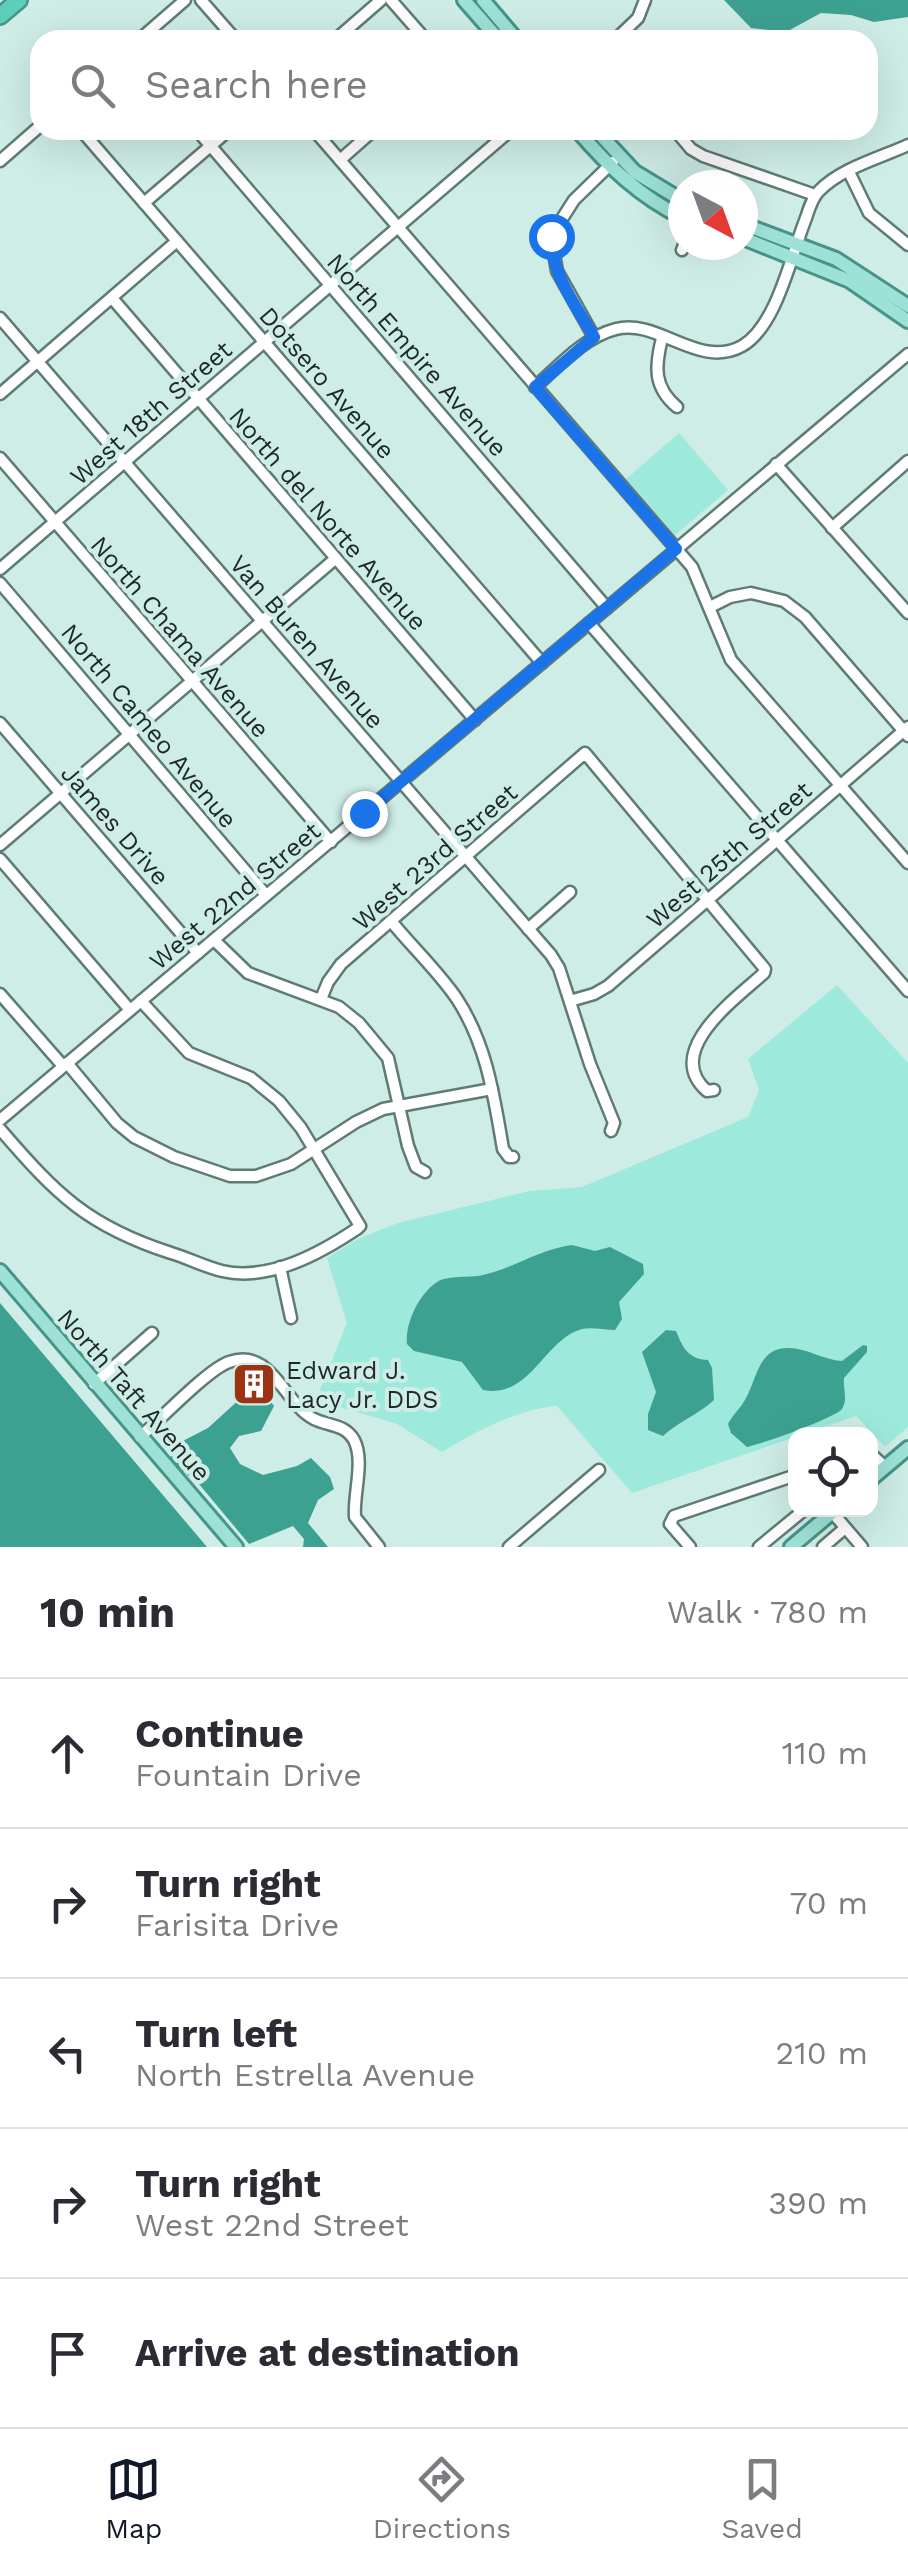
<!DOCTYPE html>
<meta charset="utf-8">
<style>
body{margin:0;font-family:"Work Sans",sans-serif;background:#f7f7f7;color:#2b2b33}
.controls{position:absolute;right:30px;bottom:30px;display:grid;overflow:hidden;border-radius:20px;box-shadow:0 10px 40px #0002}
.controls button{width:90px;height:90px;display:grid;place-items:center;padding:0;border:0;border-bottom:2px solid #e1e1e2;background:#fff;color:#2b2b33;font:50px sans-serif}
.compass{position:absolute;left:668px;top:170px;width:90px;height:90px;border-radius:50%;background:#fff;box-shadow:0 10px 40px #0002;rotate:139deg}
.stop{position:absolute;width:30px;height:30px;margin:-22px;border:8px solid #1a73e8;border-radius:50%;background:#fff}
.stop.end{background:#1a73e8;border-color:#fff;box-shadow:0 2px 10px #0008}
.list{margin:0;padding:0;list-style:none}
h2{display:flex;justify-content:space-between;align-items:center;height:130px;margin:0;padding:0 40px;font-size:42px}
h2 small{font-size:32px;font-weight:400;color:#7c7c81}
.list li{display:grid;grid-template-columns:65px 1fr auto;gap:30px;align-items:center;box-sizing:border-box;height:150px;padding:0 40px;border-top:2px solid #e1e1e2}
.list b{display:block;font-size:38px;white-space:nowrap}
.list p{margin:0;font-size:32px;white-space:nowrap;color:#7c7c81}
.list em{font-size:32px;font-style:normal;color:#7c7c81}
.icon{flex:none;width:55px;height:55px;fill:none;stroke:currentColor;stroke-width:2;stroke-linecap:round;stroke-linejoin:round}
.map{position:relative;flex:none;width:908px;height:1547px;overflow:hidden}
.search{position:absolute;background:#fff;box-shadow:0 10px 40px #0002;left:30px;right:30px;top:30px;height:110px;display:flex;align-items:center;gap:25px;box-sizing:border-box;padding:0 35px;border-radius:30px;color:#7c7c81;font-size:38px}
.sheet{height:880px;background:#fff}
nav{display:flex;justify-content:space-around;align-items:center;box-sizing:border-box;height:140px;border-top:2px solid #e1e1e2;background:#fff;font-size:28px;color:#7c7c81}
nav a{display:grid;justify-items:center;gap:5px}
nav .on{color:#111827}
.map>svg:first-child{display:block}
</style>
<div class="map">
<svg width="908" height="1547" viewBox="0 0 908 1547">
<rect width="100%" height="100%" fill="#ceede6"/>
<g fill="#9de9db">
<polygon points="679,433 728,490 675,535 626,479"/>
<path d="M837,985L908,1063V1427L885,1447L856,1416L632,1493L557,1406C518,1409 476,1431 442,1452L397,1424L316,1400L347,1323L327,1258L358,1239L398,1223L530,1191L582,1187L748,1117L759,1090L748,1059Z"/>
</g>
<g fill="#3da191">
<polygon points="724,0 908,0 908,17 874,22 851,15 821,13 786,32 751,28"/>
<path d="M572,1245L595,1251L610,1247L643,1264L644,1274L619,1302L622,1319L615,1330C604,1330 592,1327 582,1329C543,1340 531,1399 483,1390L462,1362L414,1351L407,1344C405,1323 419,1294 437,1282C447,1275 470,1278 483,1275C514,1268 540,1249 572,1245Z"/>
<polygon points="0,1303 207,1547 0,1547"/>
<path d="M666,1330L676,1331C683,1348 688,1359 708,1360L712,1368L714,1400C698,1415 679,1421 663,1436L648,1430V1414L656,1392L642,1352Z"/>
<path d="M863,1345L867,1346V1352L844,1378C843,1389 848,1399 842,1409C835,1418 759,1445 747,1447L731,1433L728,1424C733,1414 741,1408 746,1398C757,1379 758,1347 789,1348C806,1348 824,1360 842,1361Z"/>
<polygon points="266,1395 274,1406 261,1431 239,1436 230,1448 240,1464 263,1475 297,1466 311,1458 330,1477 334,1489 318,1500 308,1523 328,1547 303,1547 304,1539 293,1526 249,1544 199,1484 170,1461 173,1446 208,1428 242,1397"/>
</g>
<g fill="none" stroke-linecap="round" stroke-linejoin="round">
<g stroke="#607b76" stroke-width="15">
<g id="minor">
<polyline points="201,0 236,40"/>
<polyline points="391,0 426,40"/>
<polyline points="139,40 185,0"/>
<polyline points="335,40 381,0"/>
<polyline points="615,40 638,18 645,0"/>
<polyline points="81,130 542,663"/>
<polyline points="197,130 607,608"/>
<polyline points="314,130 692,567 731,660 908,863"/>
<polyline points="675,130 691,149 703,156 815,195"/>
<polyline points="340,160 374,130"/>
<polyline points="0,161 40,126"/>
<polyline points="849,172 869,213 908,245"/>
<polyline points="144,203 229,130"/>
<polyline points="682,250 684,245"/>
<polyline points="112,298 475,720"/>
<polyline points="0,318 551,955 559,968 590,1064 614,1123 611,1131"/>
<polyline points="594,337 557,271 551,236 574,200 613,162"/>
<path d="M662,338C655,366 653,387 677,407"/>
<path d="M535,387C559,366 584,337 616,329C658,318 699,370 742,346C777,326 791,255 806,218C809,209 812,198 819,191C841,168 880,158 908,145"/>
<polyline points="0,394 177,241"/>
<polyline points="0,458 331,842"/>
<polyline points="776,464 908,613"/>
<polyline points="832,528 908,461"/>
<polyline points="0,569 511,130"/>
<polyline points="0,583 266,895"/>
<polyline points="710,607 730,597 751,593 784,601 805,617 908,736"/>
<polyline points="589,623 908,991"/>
<polyline points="0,723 198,953"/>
<polyline points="0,845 335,559"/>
<polyline points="0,859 130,1010"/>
<path d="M391,921C412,947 438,971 457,999C487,1045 494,1097 503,1149L509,1157H513"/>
<polyline points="528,929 570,892"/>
<polyline points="214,940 248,973 339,1007 359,1023 388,1058 408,1146 416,1167 425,1172"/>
<polyline points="0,994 63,1066"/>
<path d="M321,999L328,982L341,964L585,753L765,969L764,973C738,997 661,1051 707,1091L714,1090"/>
<polyline points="570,1001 594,994 608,986 908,727"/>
<polyline points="67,1063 117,1123 134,1137 174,1157 230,1176 256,1176 291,1164 356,1122 383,1109 492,1089"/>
<polyline points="0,1120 908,354"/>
<path d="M0,1129C56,1194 87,1226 171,1253C188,1258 205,1267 222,1271C269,1282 321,1253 358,1228L360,1226L301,1128L279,1101L251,1078L189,1053L141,1001"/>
<polyline points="280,1267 291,1318"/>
<polyline points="94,1384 152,1333"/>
<path d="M140,1437C160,1420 207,1370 229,1362C272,1347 284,1404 314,1419C328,1426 345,1424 354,1440C365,1461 353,1494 355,1517L379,1547"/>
<polyline points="870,1453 885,1467"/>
<polyline points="832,1512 862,1547"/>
<polyline points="509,1547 599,1470"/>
<polyline points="690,1547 670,1524 674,1516 796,1475"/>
<polyline points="759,1547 804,1510"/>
<polyline points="823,1547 845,1528"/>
</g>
</g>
<g stroke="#479488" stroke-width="18">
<g id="major">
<polyline points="464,0 499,40"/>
<polyline points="483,0 517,40"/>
<path d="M577,130C609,167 639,196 683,218"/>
<polyline points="596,130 635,172 683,201"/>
<polyline points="743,224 836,259 908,306"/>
<polyline points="743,238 850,281 908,321"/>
<polyline points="0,1271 236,1547"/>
<polyline points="870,1480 908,1448"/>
<polyline points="791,1547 835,1510"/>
</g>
</g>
<g stroke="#479488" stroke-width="20">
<polyline id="highway" points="0,16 19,0"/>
</g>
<use href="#minor" stroke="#fff" stroke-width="10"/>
<use href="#major" stroke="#9ee2d7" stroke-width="12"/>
<use href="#highway" stroke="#5dcebc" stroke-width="15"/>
</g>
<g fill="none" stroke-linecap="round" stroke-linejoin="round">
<path stroke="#1a73e8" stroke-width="12" d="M364,813L676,549L535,387L594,337C576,306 551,274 551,236"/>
</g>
<defs>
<g id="building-square" transform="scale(2.25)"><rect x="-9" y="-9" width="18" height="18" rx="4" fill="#9b3413" stroke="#ceede6"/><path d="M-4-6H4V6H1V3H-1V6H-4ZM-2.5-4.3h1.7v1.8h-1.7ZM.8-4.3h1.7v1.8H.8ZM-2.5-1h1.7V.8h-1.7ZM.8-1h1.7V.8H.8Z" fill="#fff"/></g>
</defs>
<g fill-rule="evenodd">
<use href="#building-square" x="254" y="1384"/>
</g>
<g text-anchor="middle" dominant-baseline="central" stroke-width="8" stroke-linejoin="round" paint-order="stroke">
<g font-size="25" fill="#1e2927" stroke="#ceede6">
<text transform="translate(417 355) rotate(49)">North Empire Avenue</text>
<text transform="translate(327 383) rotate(49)">Dotsero Avenue</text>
<text transform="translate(151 413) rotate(-41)">West 18th Street</text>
<text transform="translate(328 519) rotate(49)">North del Norte Avenue</text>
<text transform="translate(180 637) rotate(49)">North Chama Avenue</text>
<text transform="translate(307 642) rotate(49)">Van Buren Avenue</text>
<text transform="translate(149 726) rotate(50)">North Cameo Avenue</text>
<text transform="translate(115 825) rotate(49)">James Drive</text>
<text transform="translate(729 855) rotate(-41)">West 25th Street</text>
<text transform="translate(435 857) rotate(-41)">West 23rd Street</text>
<text transform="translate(235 896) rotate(-40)">West 22nd Street</text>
<text transform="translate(134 1395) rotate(49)">North Taft Avenue</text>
</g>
<g font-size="25" fill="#1e2927" stroke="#ceede6" text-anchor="start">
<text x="286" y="1370">Edward J.<tspan x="286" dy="29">Lacy Jr. DDS</tspan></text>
</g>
</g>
</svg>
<div class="controls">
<button><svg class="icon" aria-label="locate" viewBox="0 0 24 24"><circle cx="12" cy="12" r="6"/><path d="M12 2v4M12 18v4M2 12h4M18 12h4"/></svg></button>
</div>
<svg class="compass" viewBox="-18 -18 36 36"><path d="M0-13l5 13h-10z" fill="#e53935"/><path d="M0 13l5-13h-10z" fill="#7c7c81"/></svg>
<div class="stop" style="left:551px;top:236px"></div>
<div class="stop end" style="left:364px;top:813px"></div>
<div class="search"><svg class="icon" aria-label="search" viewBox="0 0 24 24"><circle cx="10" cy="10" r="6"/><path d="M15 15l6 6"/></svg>Search here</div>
</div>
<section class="sheet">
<h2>10 min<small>Walk · 780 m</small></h2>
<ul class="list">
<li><svg class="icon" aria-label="ahead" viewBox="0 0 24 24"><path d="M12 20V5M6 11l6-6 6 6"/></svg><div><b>Continue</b><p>Fountain Drive</p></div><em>110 m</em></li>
<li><svg class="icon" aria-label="right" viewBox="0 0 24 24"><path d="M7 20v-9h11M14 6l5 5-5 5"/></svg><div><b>Turn right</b><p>Farisita Drive</p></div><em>70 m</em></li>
<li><svg class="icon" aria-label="left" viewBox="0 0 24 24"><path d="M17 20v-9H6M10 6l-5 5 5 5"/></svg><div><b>Turn left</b><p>North Estrella Avenue</p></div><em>210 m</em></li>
<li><svg class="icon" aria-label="right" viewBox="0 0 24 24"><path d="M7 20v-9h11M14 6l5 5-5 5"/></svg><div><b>Turn right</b><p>West 22nd Street</p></div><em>390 m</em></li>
<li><svg class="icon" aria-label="arrive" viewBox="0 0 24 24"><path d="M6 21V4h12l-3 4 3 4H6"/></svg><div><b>Arrive at destination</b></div></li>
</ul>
</section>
<nav>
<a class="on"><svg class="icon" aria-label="map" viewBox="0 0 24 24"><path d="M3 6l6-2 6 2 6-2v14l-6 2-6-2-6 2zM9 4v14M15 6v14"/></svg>Map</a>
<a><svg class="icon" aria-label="directions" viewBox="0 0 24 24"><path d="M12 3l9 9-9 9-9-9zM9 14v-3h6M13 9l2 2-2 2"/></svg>Directions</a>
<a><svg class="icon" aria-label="saved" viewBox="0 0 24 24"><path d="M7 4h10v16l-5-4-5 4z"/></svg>Saved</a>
</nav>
